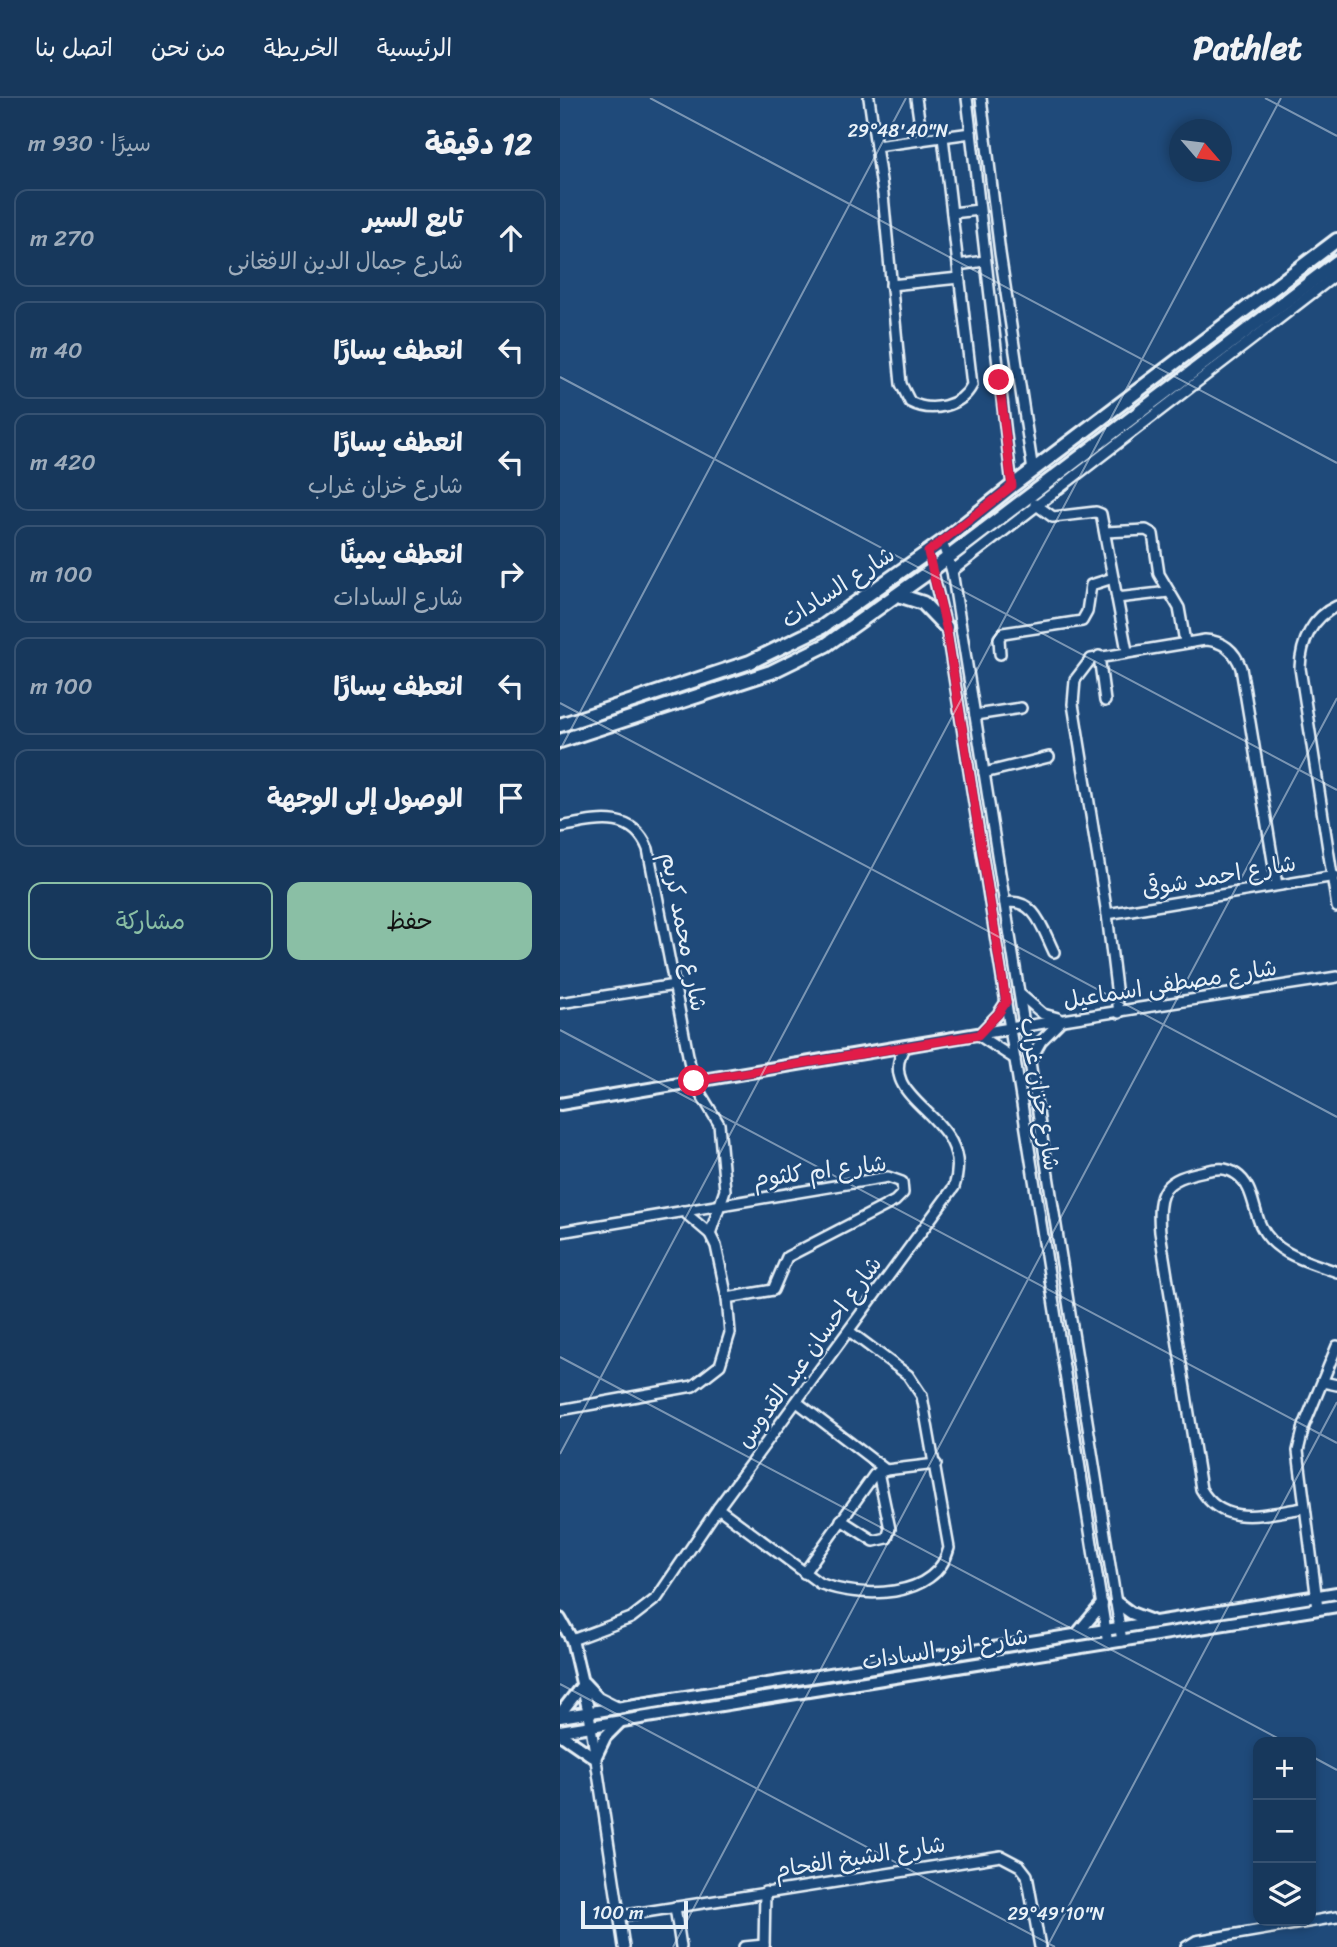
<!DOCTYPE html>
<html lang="ar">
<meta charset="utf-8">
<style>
body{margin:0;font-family:Sriracha,"Playpen Sans Arabic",sans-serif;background:#244365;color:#f1f3f6;direction:rtl}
.controls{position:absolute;right:21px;bottom:21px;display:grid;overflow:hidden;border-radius:14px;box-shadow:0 4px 10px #0003}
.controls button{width:63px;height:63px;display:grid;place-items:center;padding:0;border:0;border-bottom:2px solid #365272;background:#17385c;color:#f1f3f6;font:35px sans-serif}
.compass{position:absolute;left:609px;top:21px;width:63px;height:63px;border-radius:50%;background:#17385c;box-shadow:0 4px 10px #0003;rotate:118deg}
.scale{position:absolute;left:21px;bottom:18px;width:107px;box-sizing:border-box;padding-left:7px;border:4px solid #e8f1f8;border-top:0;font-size:19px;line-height:24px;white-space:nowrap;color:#e8f1f8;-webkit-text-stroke:5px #1f4a7a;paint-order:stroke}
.stop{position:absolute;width:21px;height:21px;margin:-16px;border:5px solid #e11d48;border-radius:50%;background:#fff}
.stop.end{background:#e11d48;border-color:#fff;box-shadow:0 2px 7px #0008}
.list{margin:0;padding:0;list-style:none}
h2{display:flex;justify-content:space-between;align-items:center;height:91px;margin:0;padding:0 28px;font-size:30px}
h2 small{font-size:23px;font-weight:400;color:#9eacbb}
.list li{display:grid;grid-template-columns:46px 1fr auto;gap:21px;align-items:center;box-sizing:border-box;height:98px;margin:0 14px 14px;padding:0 14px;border:2px solid #365272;border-radius:14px}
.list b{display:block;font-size:26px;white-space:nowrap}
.list p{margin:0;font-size:23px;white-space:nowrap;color:#9eacbb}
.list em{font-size:23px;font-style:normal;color:#9eacbb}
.actions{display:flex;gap:14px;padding:21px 28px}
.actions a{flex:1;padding:16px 0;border:2px solid #8abfa5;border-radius:14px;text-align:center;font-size:24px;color:#8abfa5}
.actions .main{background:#8abfa5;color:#111}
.icon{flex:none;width:38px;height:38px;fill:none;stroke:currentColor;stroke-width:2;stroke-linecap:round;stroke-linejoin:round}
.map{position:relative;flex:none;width:777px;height:1849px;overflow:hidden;direction:ltr}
header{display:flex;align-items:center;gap:42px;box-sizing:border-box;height:98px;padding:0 35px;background:#17385c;border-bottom:2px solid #365272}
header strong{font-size:33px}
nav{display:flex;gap:38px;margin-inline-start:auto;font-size:24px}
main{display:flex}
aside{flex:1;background:#17385c}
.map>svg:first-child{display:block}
</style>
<header>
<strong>Pathlet</strong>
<nav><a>الرئيسية</a><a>الخريطة</a><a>من نحن</a><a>اتصل بنا</a></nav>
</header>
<main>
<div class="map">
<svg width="777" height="1849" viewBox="0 0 777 1849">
<rect width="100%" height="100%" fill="#1f4a7a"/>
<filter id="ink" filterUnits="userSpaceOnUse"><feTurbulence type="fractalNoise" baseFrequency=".0143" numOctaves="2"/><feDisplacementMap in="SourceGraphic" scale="14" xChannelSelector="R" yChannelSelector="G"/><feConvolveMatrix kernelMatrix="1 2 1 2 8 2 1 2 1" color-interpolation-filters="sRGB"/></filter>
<g filter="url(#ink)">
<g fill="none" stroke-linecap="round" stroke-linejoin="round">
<g stroke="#e8f1f8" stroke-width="14">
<g id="minor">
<path d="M309,0L323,97L341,286L350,304C371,315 401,309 412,287L383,39"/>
<polyline points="356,0 362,42"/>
<polyline points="407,0 452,388"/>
<polyline points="421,0 440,155 473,373"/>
<polyline points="316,48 411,35"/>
<polyline points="392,115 419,112"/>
<polyline points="398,167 424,163"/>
<polyline points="331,187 399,180"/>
<polyline points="475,406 493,419 536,414 541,416 567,553"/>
<polyline points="545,434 586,432 593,436 599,476 619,510 625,544"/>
<polyline points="382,444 392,473 562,1543"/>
<polyline points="368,454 386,529 548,1546"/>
<polyline points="392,473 777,176"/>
<polyline points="557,500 609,494"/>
<path d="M777,508C752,519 741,544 740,570L777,809"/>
<polyline points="440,556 439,540 443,535 522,523 527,514 531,487 553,480"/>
<polyline points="539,558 545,603"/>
<polyline points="415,617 461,610"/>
<polyline points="424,675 489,659"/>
<path d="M0,729C34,723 72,711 88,751L133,983L159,1026L165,1092L150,1136"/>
<path d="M445,805C475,799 483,832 494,854"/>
<polyline points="547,816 775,778"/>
<polyline points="461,897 483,916 498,920"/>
<polyline points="446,904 438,916 418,937 455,961"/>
<polyline points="0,905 115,887"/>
<path d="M559,915L547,816L513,606L515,582L531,561L645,542C664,543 675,553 681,570L717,787"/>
<polyline points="465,928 777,879"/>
<polyline points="471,961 481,943 501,923"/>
<polyline points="0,1134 328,1079 342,1084 343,1095 335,1103 227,1159 213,1192 167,1200"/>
<polyline points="763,1284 777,1287"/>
<polyline points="237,1304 326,1372"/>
<polyline points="0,1312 133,1288 160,1267 170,1235 167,1200 156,1148 150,1136 123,1113"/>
<path d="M158,1410L259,1485C300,1501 376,1502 389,1450L362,1298L348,1277L289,1233"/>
<path d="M744,1410C706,1415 664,1431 641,1391L600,1134C596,1092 604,1081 645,1073C657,1070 666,1069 676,1076C693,1087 693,1111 701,1128C715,1157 750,1164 777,1174"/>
<polyline points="281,1422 314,1443 327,1440 330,1431 318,1374"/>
<polyline points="244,1475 314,1377 326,1372 376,1366"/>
<polyline points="758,1511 738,1353 744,1328 777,1248"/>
<path d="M12,1542L71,1520L97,1500L158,1410L394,1089C418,1016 311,1006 345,948"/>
<polyline points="29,1615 64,1849"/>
<polyline points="115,1809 121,1849"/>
<polyline points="60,1818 441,1758 460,1768 467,1777 480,1849"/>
<polyline points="184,1849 204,1847"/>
<polyline points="204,1849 205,1794"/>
<polyline points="626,1849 636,1843 777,1819"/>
</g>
</g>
<g stroke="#e8f1f8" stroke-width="16">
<g id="tertiary">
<polyline points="0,1006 465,928"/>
<polyline points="556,1504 571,1515 592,1523"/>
<polyline points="0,1521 12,1542 29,1615"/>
<polyline points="517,1536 542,1506"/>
<polyline points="0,1616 24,1585 38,1600 58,1610"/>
<polyline points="0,1619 777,1495"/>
<polyline points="0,1633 777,1508"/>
<polyline points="0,1636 35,1660 45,1639 59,1625"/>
</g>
</g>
<g stroke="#e8f1f8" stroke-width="18">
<g id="secondary">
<polyline points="338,497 363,505 386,529"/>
<polyline points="0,627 190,564 262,529 382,444 452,388 777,142"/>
<polyline points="0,643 211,574 266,547 373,471 777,164"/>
</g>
</g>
<use href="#minor" stroke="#1f4a7a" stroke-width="9"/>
<use href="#tertiary" stroke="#1f4a7a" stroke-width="10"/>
<use href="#secondary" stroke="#1f4a7a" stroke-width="12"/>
</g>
</g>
<g fill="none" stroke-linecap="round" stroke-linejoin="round" filter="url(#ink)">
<polyline stroke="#e11d48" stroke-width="9" points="134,983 418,937 438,916 446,904 386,529 368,454 452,388 439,282"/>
</g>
<path fill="none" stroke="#e8f1f8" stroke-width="2" stroke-opacity="0.45" d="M90,0L777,365M705,0L777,38M0,279L777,692M0,605L777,1019M0,652L346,0M0,932L777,1345M0,1259L725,1644M0,1356L721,0M0,1586L495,1849M751,1658L777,1672M113,1849L777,600M487,1849L777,1304"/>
<g text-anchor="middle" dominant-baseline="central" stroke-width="5" stroke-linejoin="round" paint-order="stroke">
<g font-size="23" fill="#e8f1f8" stroke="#1f4a7a">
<text transform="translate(278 489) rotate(-33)">شارع السادات</text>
<text transform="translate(659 778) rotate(-10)">شارع احمد شوقى</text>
<text transform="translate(124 834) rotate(79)">شارع محمد كريم</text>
<text transform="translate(610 886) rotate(-9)">شارع مصطفى اسماعيل</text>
<text transform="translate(480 996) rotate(81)">شارع خزان غراب</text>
<text transform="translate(260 1073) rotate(-7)">شارع ام كلثوم</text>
<text transform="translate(249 1254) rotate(-54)">شارع احسان عبد القدوس</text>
<text transform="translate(385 1551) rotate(-9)">شارع انور السادات</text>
<text transform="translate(300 1759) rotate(-9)">شارع الشيخ الفحام</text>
</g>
</g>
<g font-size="18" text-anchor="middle" fill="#e8f1f8" stroke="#1f4a7a" stroke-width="5" stroke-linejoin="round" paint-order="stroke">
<text x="338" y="39">29°48'40"N</text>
<text x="496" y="1822">29°49'10"N</text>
</g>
</svg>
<div class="controls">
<button>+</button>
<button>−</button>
<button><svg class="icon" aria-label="layers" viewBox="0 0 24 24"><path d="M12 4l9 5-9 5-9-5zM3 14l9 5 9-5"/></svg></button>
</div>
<svg class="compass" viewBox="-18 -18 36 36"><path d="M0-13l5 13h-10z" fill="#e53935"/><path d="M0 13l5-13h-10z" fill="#9eacbb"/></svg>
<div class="scale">100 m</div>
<div class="stop" style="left:134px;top:983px"></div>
<div class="stop end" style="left:439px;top:282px"></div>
</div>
<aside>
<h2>12 دقيقة<small>سيرًا · 930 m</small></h2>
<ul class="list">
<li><svg class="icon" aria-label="ahead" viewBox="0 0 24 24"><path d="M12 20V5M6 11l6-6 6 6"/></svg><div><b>تابع السير</b><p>شارع جمال الدين الافغانى</p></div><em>270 m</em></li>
<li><svg class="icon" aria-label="left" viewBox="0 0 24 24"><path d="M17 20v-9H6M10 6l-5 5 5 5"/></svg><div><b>انعطف يسارًا</b></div><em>40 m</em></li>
<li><svg class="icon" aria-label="left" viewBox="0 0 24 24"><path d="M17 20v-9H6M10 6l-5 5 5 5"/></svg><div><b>انعطف يسارًا</b><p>شارع خزان غراب</p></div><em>420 m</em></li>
<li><svg class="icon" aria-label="right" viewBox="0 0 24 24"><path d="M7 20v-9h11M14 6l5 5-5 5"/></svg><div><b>انعطف يمينًا</b><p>شارع السادات</p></div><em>100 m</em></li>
<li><svg class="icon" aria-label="left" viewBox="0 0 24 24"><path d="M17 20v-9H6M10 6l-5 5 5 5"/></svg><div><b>انعطف يسارًا</b></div><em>100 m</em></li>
<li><svg class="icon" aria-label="arrive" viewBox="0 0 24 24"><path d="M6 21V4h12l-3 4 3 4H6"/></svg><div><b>الوصول إلى الوجهة</b></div></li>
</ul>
<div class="actions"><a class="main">حفظ</a><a>مشاركة</a></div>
</aside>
</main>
